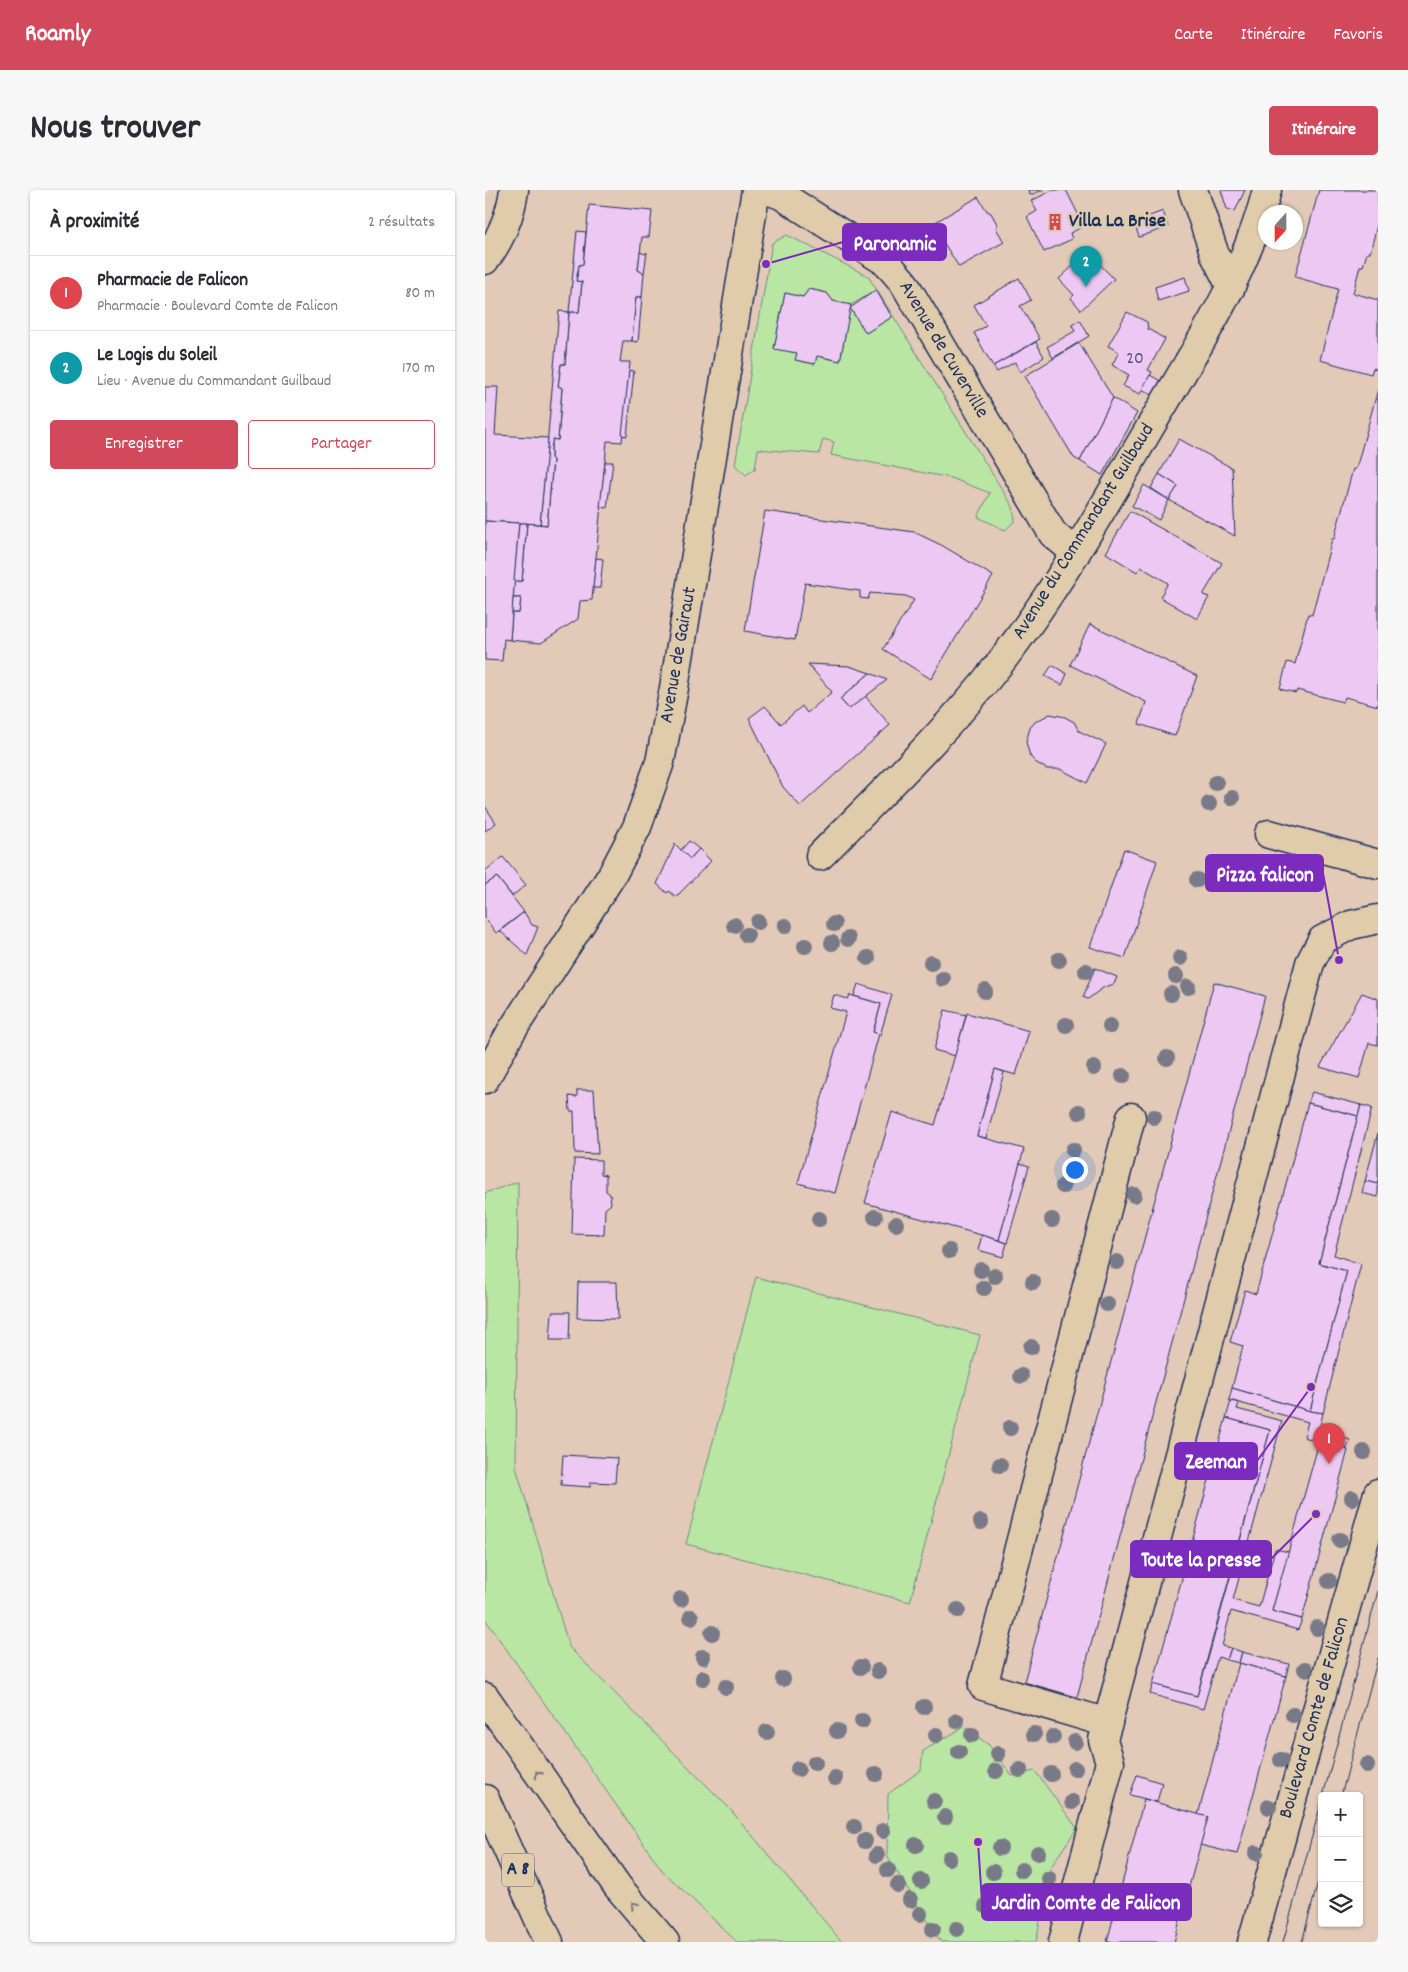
<!DOCTYPE html>
<html lang="fr">
<meta charset="utf-8">
<style>
body{margin:0;font-family:Dekko,sans-serif;background:#f7f7f7;color:#2b2b33}
.controls{position:absolute;right:15px;bottom:15px;display:grid;overflow:hidden;border-radius:5px;box-shadow:0 1px 4px #0004}
.controls button{width:45px;height:45px;display:grid;place-items:center;padding:0;border:0;border-bottom:1px solid #e1e1e2;background:#fff;color:#2b2b33;font:25px sans-serif}
.compass{position:absolute;left:773px;top:15px;width:45px;height:45px;border-radius:50%;background:#fff;box-shadow:0 1px 4px #0004;rotate:201deg}
.you{position:absolute;left:589px;top:979px;width:18px;height:18px;margin:-12px;border:4px solid #fff;border-radius:50%;background:#1a73e8;box-shadow:0 0 0 8px #1a73e833}
.badge{display:grid;place-items:center;width:32px;height:32px;border-radius:50%;background:#d1495b;color:#fff;font-size:16px;font-weight:700}
.pin{position:absolute;translate:-50% -41px;filter:drop-shadow(0 1px 2px #0008)}
.pin::after{content:'';position:absolute;top:26px;width:18px;height:15px;background:inherit;clip-path:polygon(0 0,100% 0,50% 100%)}
.list{margin:0;padding:0;list-style:none}
h2{display:flex;justify-content:space-between;align-items:center;height:65px;margin:0;padding:0 20px;font-size:21px}
h2 small{font-size:16px;font-weight:400;color:#7c7c81}
.list li{display:grid;grid-template-columns:32px 1fr auto;gap:15px;align-items:center;box-sizing:border-box;height:75px;padding:0 20px;border-top:1px solid #e1e1e2}
.list b{display:block;font-size:19px;white-space:nowrap}
.list p{margin:0;font-size:16px;white-space:nowrap;color:#7c7c81}
.list em{font-size:16px;font-style:normal;color:#7c7c81}
.actions{display:flex;gap:10px;padding:15px 20px}
.actions a{flex:1;padding:11px 0;border:1px solid #d1495b;border-radius:5px;text-align:center;font-size:18px;color:#d1495b}
.actions .main{background:#d1495b;color:#fff}
.icon{flex:none;width:28px;height:28px;fill:none;stroke:currentColor;stroke-width:2;stroke-linecap:round;stroke-linejoin:round}
.map{position:relative;flex:none;width:893px;height:1752px;overflow:hidden;border-radius:5px}
header{display:flex;align-items:center;gap:30px;box-sizing:border-box;height:70px;padding:0 25px;background:#d1495b;color:#fff}
header strong{font-size:24px}
nav{display:flex;gap:28px;margin-inline-start:auto;font-size:18px}
.intro{display:flex;align-items:center;justify-content:space-between;box-sizing:border-box;height:120px;padding:0 30px}
h1{margin:0;font-size:35px}
.button{padding:12px 22px;border-radius:5px;background:#d1495b;color:#fff;font-size:18px;font-weight:700}
main{display:flex;gap:30px;padding:0 30px}
aside{flex:1;background:#fff;border-radius:5px;box-shadow:0 1px 4px #0004}
.map>svg:first-child{display:block}
</style>
<header>
<strong>Roamly</strong>
<nav><a>Carte</a><a>Itinéraire</a><a>Favoris</a></nav>
</header>
<div class="intro"><h1>Nous trouver</h1><a class="button">Itinéraire</a></div>
<main>
<aside>
<h2>À proximité<small>2 résultats</small></h2>
<ul class="list">
<li><span class="badge" style="background:#e0444e">1</span><div><b>Pharmacie de Falicon</b><p>Pharmacie · Boulevard Comte de Falicon</p></div><em>80 m</em></li>
<li><span class="badge" style="background:#0f9aa8">2</span><div><b>Le Logis du Soleil</b><p>Lieu · Avenue du Commandant Guilbaud</p></div><em>170 m</em></li>
</ul>
<div class="actions"><a class="main">Enregistrer</a><a>Partager</a></div>
</aside>
<div class="map">
<svg width="893" height="1752" viewBox="0 0 893 1752">
<rect width="100%" height="100%" fill="#e3cab8"/>
<filter id="ink" filterUnits="userSpaceOnUse"><feTurbulence type="fractalNoise" baseFrequency=".02" numOctaves="2"/><feDisplacementMap in="SourceGraphic" scale="10" xChannelSelector="R" yChannelSelector="G"/><feConvolveMatrix kernelMatrix="1 2 1 2 8 2 1 2 1" color-interpolation-filters="sRGB"/></filter>
<g filter="url(#ink)">
<g fill="#bae6a3" stroke="#6a8a80" fill-rule="evenodd">
<path d="M302,45L383,86L528,317L530,331L520,340L493,327L505,303L466,288L346,265L349,252L338,249L334,264L273,259L270,279L261,285L250,275L287,53ZM324,99L342,103L348,111L366,115L391,100L407,127L381,143L365,118L355,171L332,166L329,174L311,170L312,163L289,158L300,103L318,107Z"/>
<polygon points="33,992 31,1277 84,1457 244,1618 357,1752 252,1752 177,1680 0,1429 0,1003"/>
<polygon points="271,1087 495,1145 425,1412 201,1354"/>
<polygon points="479,1537 504,1555 527,1586 550,1581 592,1638 565,1678 551,1752 456,1752 402,1666 403,1604 436,1580 438,1561"/>
</g>
<g fill="#edc8f2" stroke="#1b2f5e">
<polygon points="543,0 558,0 545,5"/>
<polygon points="568,0 581,0 599,36 585,43 587,49 559,62 542,27 552,21 546,11"/>
<polygon points="736,0 760,0 750,21 742,19"/>
<polygon points="834,0 893,0 893,31 885,63 882,63 878,76 875,76 868,103 893,110 893,180 888,178 886,184 835,170 853,99 810,87"/>
<polygon points="493,7 502,21 506,23 512,34 511,38 519,52 474,77 447,34"/>
<polygon points="104,15 167,21 164,47 157,47 153,80 159,83 157,107 151,107 147,151 138,151 135,172 145,172 137,252 122,251 107,410 95,411 93,429 56,453 25,450 27,423 34,423 36,408 28,408 29,391 37,391 42,333 62,335 68,270 66,268 66,257 68,249 73,250 77,198 73,196 76,174 80,174 84,122 94,122 97,92 91,91 94,75 98,74"/>
<polygon points="678,21 683,37 654,47 649,32"/>
<polygon points="92,41 101,42 98,74 94,75 91,91 97,92 94,122 84,122"/>
<polygon points="155,62 160,64 162,62 159,83 153,80"/>
<polygon points="603,62 629,89 596,120 586,108 589,105 574,89"/>
<polygon points="700,87 704,101 673,111 670,97"/>
<polygon points="534,88 546,110 535,116 555,149 508,176 489,143 501,136 489,115"/>
<polygon points="324,99 342,103 348,111 366,115 355,171 332,166 330,174 310,170 312,163 289,159 300,103 318,107"/>
<polygon points="391,100 407,127 381,143 365,118"/>
<polygon points="151,107 157,107 153,152 147,151"/>
<polygon points="74,121 84,122 80,174 76,174 73,196 77,198 73,250 68,249 66,257 66,268 68,270 62,335 55,334"/>
<polygon points="642,122 662,132 663,139 680,149 663,180 667,182 655,204 638,196 644,185 627,175 634,162 623,156"/>
<polygon points="595,130 604,146 568,168 562,157 590,141 587,135"/>
<polygon points="551,152 559,167 535,182 530,172 512,182 508,176"/>
<polygon points="594,153 628,208 595,271 589,268 540,186"/>
<polygon points="144,180 149,181 142,246 137,245"/>
<polygon points="665,185 677,192 669,206 657,199"/>
<polygon points="0,197 13,197 10,245 63,248 55,334 0,331"/>
<polygon points="893,199 893,516 860,507 858,512 812,500 811,503 795,499 802,472 810,474 823,424 827,425 847,349 849,349 868,279 871,279"/>
<polygon points="628,208 652,223 617,285 595,271"/>
<polygon points="694,249 747,278 750,346 684,310 693,296 674,284"/>
<polygon points="120,272 128,272 122,318 115,317"/>
<polygon points="674,284 693,296 684,310 666,298"/>
<polygon points="659,295 684,310 674,330 647,316"/>
<polygon points="280,321 429,342 458,356 508,386 446,489 398,459 429,410 421,406 385,403 383,409 375,408 375,401 320,393 310,450 260,441"/>
<polygon points="645,321 737,373 718,405 724,407 712,429 675,407 683,393 656,377 652,382 621,363"/>
<polygon points="0,331 34,333 25,450 19,449 17,471 0,470"/>
<polygon points="34,333 42,333 37,391 29,391"/>
<polygon points="111,368 118,369 115,398 108,398"/>
<polygon points="28,408 36,408 34,423 27,423"/>
<polygon points="605,434 712,486 690,546 654,534 661,512 585,475"/>
<polygon points="323,474 364,476 385,483 355,509 364,519 380,506 405,535 315,616 298,597 264,528 280,516 296,534 317,516 322,523 347,502"/>
<polygon points="567,475 582,484 577,495 560,486"/>
<polygon points="385,483 402,490 364,519 355,509"/>
<polygon points="565,524 580,527 589,532 594,541 621,554 602,593 575,579 562,579 550,572 545,566 541,552 545,538 550,532"/>
<polygon points="0,616 11,633 0,641"/>
<polygon points="204,651 214,659 205,669 196,660"/>
<polygon points="190,654 205,669 214,659 226,671 191,707 184,701 182,703 172,694"/>
<polygon points="639,659 672,671 640,768 605,757"/>
<polygon points="18,667 41,695 27,706 12,687 0,695 0,681"/>
<polygon points="12,687 39,722 11,743 0,728 0,695"/>
<polygon points="39,722 47,735 53,737 42,765 15,741"/>
<polygon points="610,778 632,787 629,794 619,797 603,809 598,807"/>
<polygon points="729,792 780,806 592,1507 539,1492"/>
<polygon points="373,794 407,805 395,845 388,842 396,814 369,806"/>
<polygon points="877,803 893,809 893,855 884,853 874,888 835,877"/>
<polygon points="349,805 363,809 365,805 396,814 388,842 394,844 350,1003 313,993 361,822 345,818"/>
<polygon points="460,820 481,825 470,866 449,860"/>
<polygon points="482,823 544,841 531,885 510,879 492,946 539,959 514,1050 380,1013 407,922 450,935"/>
<polygon points="510,879 519,882 501,948 492,946"/>
<polygon points="92,900 109,900 113,964 90,963 89,921 85,921 84,906 92,907"/>
<polygon points="827,902 876,915 873,926 823,913"/>
<polygon points="823,913 873,926 834,1073 862,1081 825,1221 747,1198 758,1156 745,1152 760,1100 771,1104"/>
<polygon points="876,915 887,918 849,1065 876,1074 838,1223 825,1221 862,1081 834,1073"/>
<polygon points="893,943 893,991 892,994 880,991"/>
<polygon points="89,969 116,970 116,984 121,985 121,1001 125,1004 126,1014 120,1019 119,1045 87,1044"/>
<polygon points="535,973 544,976 522,1053 514,1050"/>
<polygon points="880,991 893,994 893,1007 877,1003"/>
<polygon points="497,1045 522,1053 518,1067 493,1060"/>
<polygon points="93,1092 132,1092 133,1129 92,1128"/>
<polygon points="67,1122 85,1122 84,1150 65,1150"/>
<polygon points="747,1198 825,1221 838,1223 834,1241 865,1250 861,1260 819,1247 823,1232 744,1210"/>
<polygon points="746,1211 754,1213 752,1219 797,1231 748,1410 774,1417 790,1359 804,1362 787,1421 817,1429 813,1440 746,1421 737,1456 746,1458 742,1470 733,1467 718,1519 665,1504 668,1494 712,1506 724,1465 785,1240 741,1228"/>
<polygon points="741,1228 785,1240 712,1506 668,1494"/>
<polygon points="834,1252 863,1260 817,1429 787,1421"/>
<polygon points="78,1265 132,1268 130,1293 105,1292 105,1297 76,1295"/>
<polygon points="746,1458 757,1462 754,1473 742,1470"/>
<polygon points="757,1462 804,1474 801,1486 754,1473"/>
<polygon points="754,1473 801,1486 752,1664 715,1655 723,1627 713,1625"/>
<polygon points="652,1585 677,1593 672,1612 645,1605"/>
<polygon points="659,1609 723,1627 689,1752 622,1752"/>
</g>
<g fill="none" stroke-linecap="round" stroke-linejoin="round">
<g stroke="#1b2f5e" stroke-width="31">
<g id="minor">
<polyline points="282,0 296,5 401,72 419,93 568,344 591,363"/>
<polyline points="708,0 730,65 746,97"/>
<path d="M0,70C15,51 26,24 29,0"/>
<polyline points="784,644 893,674"/>
<path d="M335,666C397,603 461,542 515,473C576,394 624,307 674,222C717,149 761,83 782,0"/>
<polyline points="0,889 26,842 127,685 152,637 175,572 189,498 271,0"/>
<polyline points="623,1533 498,1496 646,927"/>
<polyline points="578,1752 625,1572 618,1550 825,773 837,750 866,735 893,729"/>
<polyline points="767,1752 893,1303"/>
</g>
</g>
<g stroke="#1b2f5e" stroke-width="31">
<g id="highway">
<polyline points="0,1507 133,1697 180,1752"/>
<polyline points="0,1609 64,1752"/>
</g>
</g>
<use href="#minor" stroke="#e0cbaa" stroke-width="28"/>
<use href="#highway" stroke="#e0cbaa" stroke-width="28"/>
<g stroke="#1b2f5e" stroke-width="1">
<polyline points="838,1606 893,1401"/>
<polyline points="856,1606 893,1468"/>
<polyline points="798,1752 837,1610"/>
<polyline points="817,1752 837,1677"/>
</g>
</g>
<g fill="#797a88">
<circle cx="731" cy="593" r="8"/>
<circle cx="747" cy="608" r="8"/>
<circle cx="724" cy="614" r="8"/>
<circle cx="712" cy="690" r="8"/>
<circle cx="273" cy="732" r="8"/>
<circle cx="349" cy="734" r="8"/>
<circle cx="249" cy="735" r="8"/>
<circle cx="300" cy="736" r="8"/>
<circle cx="262" cy="745" r="8"/>
<circle cx="363" cy="749" r="8"/>
<circle cx="347" cy="753" r="8"/>
<circle cx="320" cy="756" r="8"/>
<circle cx="383" cy="768" r="8"/>
<circle cx="695" cy="768" r="8"/>
<circle cx="574" cy="770" r="8"/>
<circle cx="446" cy="773" r="8"/>
<circle cx="601" cy="781" r="8"/>
<circle cx="691" cy="786" r="8"/>
<circle cx="458" cy="789" r="8"/>
<circle cx="703" cy="797" r="8"/>
<circle cx="500" cy="801" r="8"/>
<circle cx="686" cy="804" r="8"/>
<circle cx="581" cy="835" r="8"/>
<circle cx="625" cy="836" r="8"/>
<circle cx="682" cy="868" r="8"/>
<circle cx="609" cy="878" r="8"/>
<circle cx="638" cy="886" r="8"/>
<circle cx="594" cy="922" r="8"/>
<circle cx="669" cy="927" r="8"/>
<circle cx="588" cy="960" r="8"/>
<circle cx="578" cy="996" r="8"/>
<circle cx="649" cy="1005" r="8"/>
<circle cx="390" cy="1027" r="8"/>
<circle cx="334" cy="1029" r="8"/>
<circle cx="567" cy="1030" r="8"/>
<circle cx="411" cy="1034" r="8"/>
<circle cx="464" cy="1061" r="8"/>
<circle cx="632" cy="1072" r="8"/>
<circle cx="496" cy="1080" r="8"/>
<circle cx="510" cy="1086" r="8"/>
<circle cx="548" cy="1092" r="8"/>
<circle cx="499" cy="1098" r="8"/>
<circle cx="622" cy="1114" r="8"/>
<circle cx="546" cy="1157" r="8"/>
<circle cx="536" cy="1186" r="8"/>
<circle cx="525" cy="1238" r="8"/>
<circle cx="879" cy="1262" r="8"/>
<circle cx="515" cy="1275" r="8"/>
<circle cx="867" cy="1308" r="8"/>
<circle cx="496" cy="1332" r="8"/>
<circle cx="855" cy="1350" r="8"/>
<circle cx="844" cy="1391" r="8"/>
<circle cx="196" cy="1409" r="8"/>
<circle cx="473" cy="1420" r="8"/>
<circle cx="206" cy="1427" r="8"/>
<circle cx="832" cy="1438" r="8"/>
<circle cx="227" cy="1443" r="8"/>
<circle cx="218" cy="1467" r="8"/>
<circle cx="376" cy="1477" r="8"/>
<circle cx="820" cy="1479" r="8"/>
<circle cx="393" cy="1481" r="8"/>
<circle cx="218" cy="1488" r="8"/>
<circle cx="298" cy="1489" r="8"/>
<circle cx="241" cy="1497" r="8"/>
<circle cx="439" cy="1517" r="8"/>
<circle cx="808" cy="1525" r="8"/>
<circle cx="377" cy="1531" r="8"/>
<circle cx="472" cy="1531" r="8"/>
<circle cx="352" cy="1541" r="8"/>
<circle cx="282" cy="1542" r="8"/>
<circle cx="549" cy="1544" r="8"/>
<circle cx="451" cy="1545" r="8"/>
<circle cx="487" cy="1545" r="8"/>
<circle cx="568" cy="1547" r="8"/>
<circle cx="590" cy="1552" r="8"/>
<circle cx="474" cy="1562" r="8"/>
<circle cx="513" cy="1564" r="8"/>
<circle cx="796" cy="1570" r="8"/>
<circle cx="330" cy="1573" r="8"/>
<circle cx="882" cy="1575" r="8"/>
<circle cx="313" cy="1579" r="8"/>
<circle cx="590" cy="1579" r="8"/>
<circle cx="535" cy="1580" r="8"/>
<circle cx="511" cy="1581" r="8"/>
<circle cx="391" cy="1584" r="8"/>
<circle cx="566" cy="1584" r="8"/>
<circle cx="350" cy="1588" r="8"/>
<circle cx="449" cy="1611" r="8"/>
<circle cx="587" cy="1612" r="8"/>
<circle cx="784" cy="1617" r="8"/>
<circle cx="460" cy="1627" r="8"/>
<circle cx="369" cy="1637" r="8"/>
<circle cx="398" cy="1641" r="8"/>
<circle cx="380" cy="1651" r="8"/>
<circle cx="431" cy="1655" r="8"/>
<circle cx="515" cy="1658" r="8"/>
<circle cx="553" cy="1663" r="8"/>
<circle cx="771" cy="1663" r="8"/>
<circle cx="392" cy="1665" r="8"/>
<circle cx="464" cy="1668" r="8"/>
<circle cx="403" cy="1680" r="8"/>
<circle cx="537" cy="1680" r="8"/>
<circle cx="508" cy="1682" r="8"/>
<circle cx="564" cy="1689" r="8"/>
<circle cx="436" cy="1691" r="8"/>
<circle cx="413" cy="1695" r="8"/>
<circle cx="425" cy="1710" r="8"/>
<circle cx="501" cy="1716" r="8"/>
<circle cx="435" cy="1724" r="8"/>
<circle cx="448" cy="1739" r="8"/>
<circle cx="472" cy="1739" r="8"/>
</g>
<defs><path id="oneway-chevron" d="M-2-3.5L2.5 0L-2 3.5" fill="none" stroke-width="1.6" stroke-linecap="round" stroke-linejoin="round" transform="scale(1.25)"/></defs>
<g stroke="#747580">
<use href="#oneway-chevron" transform="translate(53 1584) rotate(-125)"/>
<use href="#oneway-chevron" transform="translate(149 1715) rotate(-131)"/>
</g>
</g>
<defs>
<g id="building-bare" transform="scale(1.35)"><path d="M-4-6H4V6H1V3H-1V6H-4ZM-2.5-4.3h1.7v1.8h-1.7ZM.8-4.3h1.7v1.8H.8ZM-2.5-1h1.7V.8h-1.7ZM.8-1h1.7V.8H.8Z" fill="#d1495b" stroke="#e0cbaa" stroke-width="2.5" paint-order="stroke"/></g>
</defs>
<g fill-rule="evenodd">
<use href="#building-bare" x="570" y="32"/>
</g>
<g text-anchor="middle" dominant-baseline="central" stroke-width="5" stroke-linejoin="round" paint-order="stroke">
<g font-size="18" fill="#505583">
<text x="650" y="169">20</text>
</g>
<rect fill="#e0cbaa" stroke="#565e75" stroke-width="1" x="17" y="1663.5" width="32" height="33" rx="4"/>
<g font-size="19" font-weight="bold" fill="#1b2f5e">
<text x="33" y="1680">A 8</text>
</g>
<g font-size="20" font-weight="bold" fill="#1b2f5e" stroke="#e0cbaa" text-anchor="start">
<text x="584" y="32">Villa La Brise</text>
</g>
<g font-size="20" fill="#1b2f5e" stroke="#e0cbaa">
<text transform="translate(458 160) rotate(59)">Avenue de Cuverville</text>
<text transform="translate(599 342) rotate(-58)">Avenue du Commandant Guilbaud</text>
<text transform="translate(194 465) rotate(-80)">Avenue de Gairaut</text>
<text transform="translate(830 1528) rotate(-74)">Boulevard Comte de Falicon</text>
</g>
</g>
<path fill="none" stroke="#7b2cbf" stroke-width="2" d="M281 74L358 52M854 770L838 683M826 1197L772 1271M831 1324L786 1369M493 1652L497 1712"/>
<g fill="#7b2cbf" stroke="#e0cbaa" stroke-width="2">
<circle cx="281" cy="74" r="5"/>
<circle cx="854" cy="770" r="5"/>
<circle cx="826" cy="1197" r="5"/>
<circle cx="831" cy="1324" r="5"/>
<circle cx="493" cy="1652" r="5"/>
</g>
<g fill="#7b2cbf" stroke="#7b2cbf" stroke-width="2">
<rect x="358" y="34" width="103" height="36" rx="5"/>
<rect x="721" y="665" width="117" height="36" rx="5"/>
<rect x="690" y="1253" width="82" height="36" rx="5"/>
<rect x="646" y="1351" width="140" height="36" rx="5"/>
<rect x="497" y="1694" width="209" height="36" rx="5"/>
</g>
<g font-size="21" text-anchor="middle" font-weight="bold" fill="#fff">
<text x="410" y="60">Paronamic</text>
<text x="780" y="691">Pizza falicon</text>
<text x="731" y="1278">Zeeman</text>
<text x="716" y="1376">Toute la presse</text>
<text x="601" y="1719">Jardin Comte de Falicon</text>
</g>
</svg>
<div class="controls">
<button>+</button>
<button>−</button>
<button><svg class="icon" aria-label="layers" viewBox="0 0 24 24"><path d="M12 4l9 5-9 5-9-5zM3 14l9 5 9-5"/></svg></button>
</div>
<svg class="compass" viewBox="-18 -18 36 36"><path d="M0-13l5 13h-10z" fill="#e53935"/><path d="M0 13l5-13h-10z" fill="#7c7c81"/></svg>
<div class="you"></div>
<div class="pin badge" style="left:844px;top:1274px;background:#e0444e">1</div>
<div class="pin badge" style="left:601px;top:97px;background:#0f9aa8">2</div>
</div>
</main>
